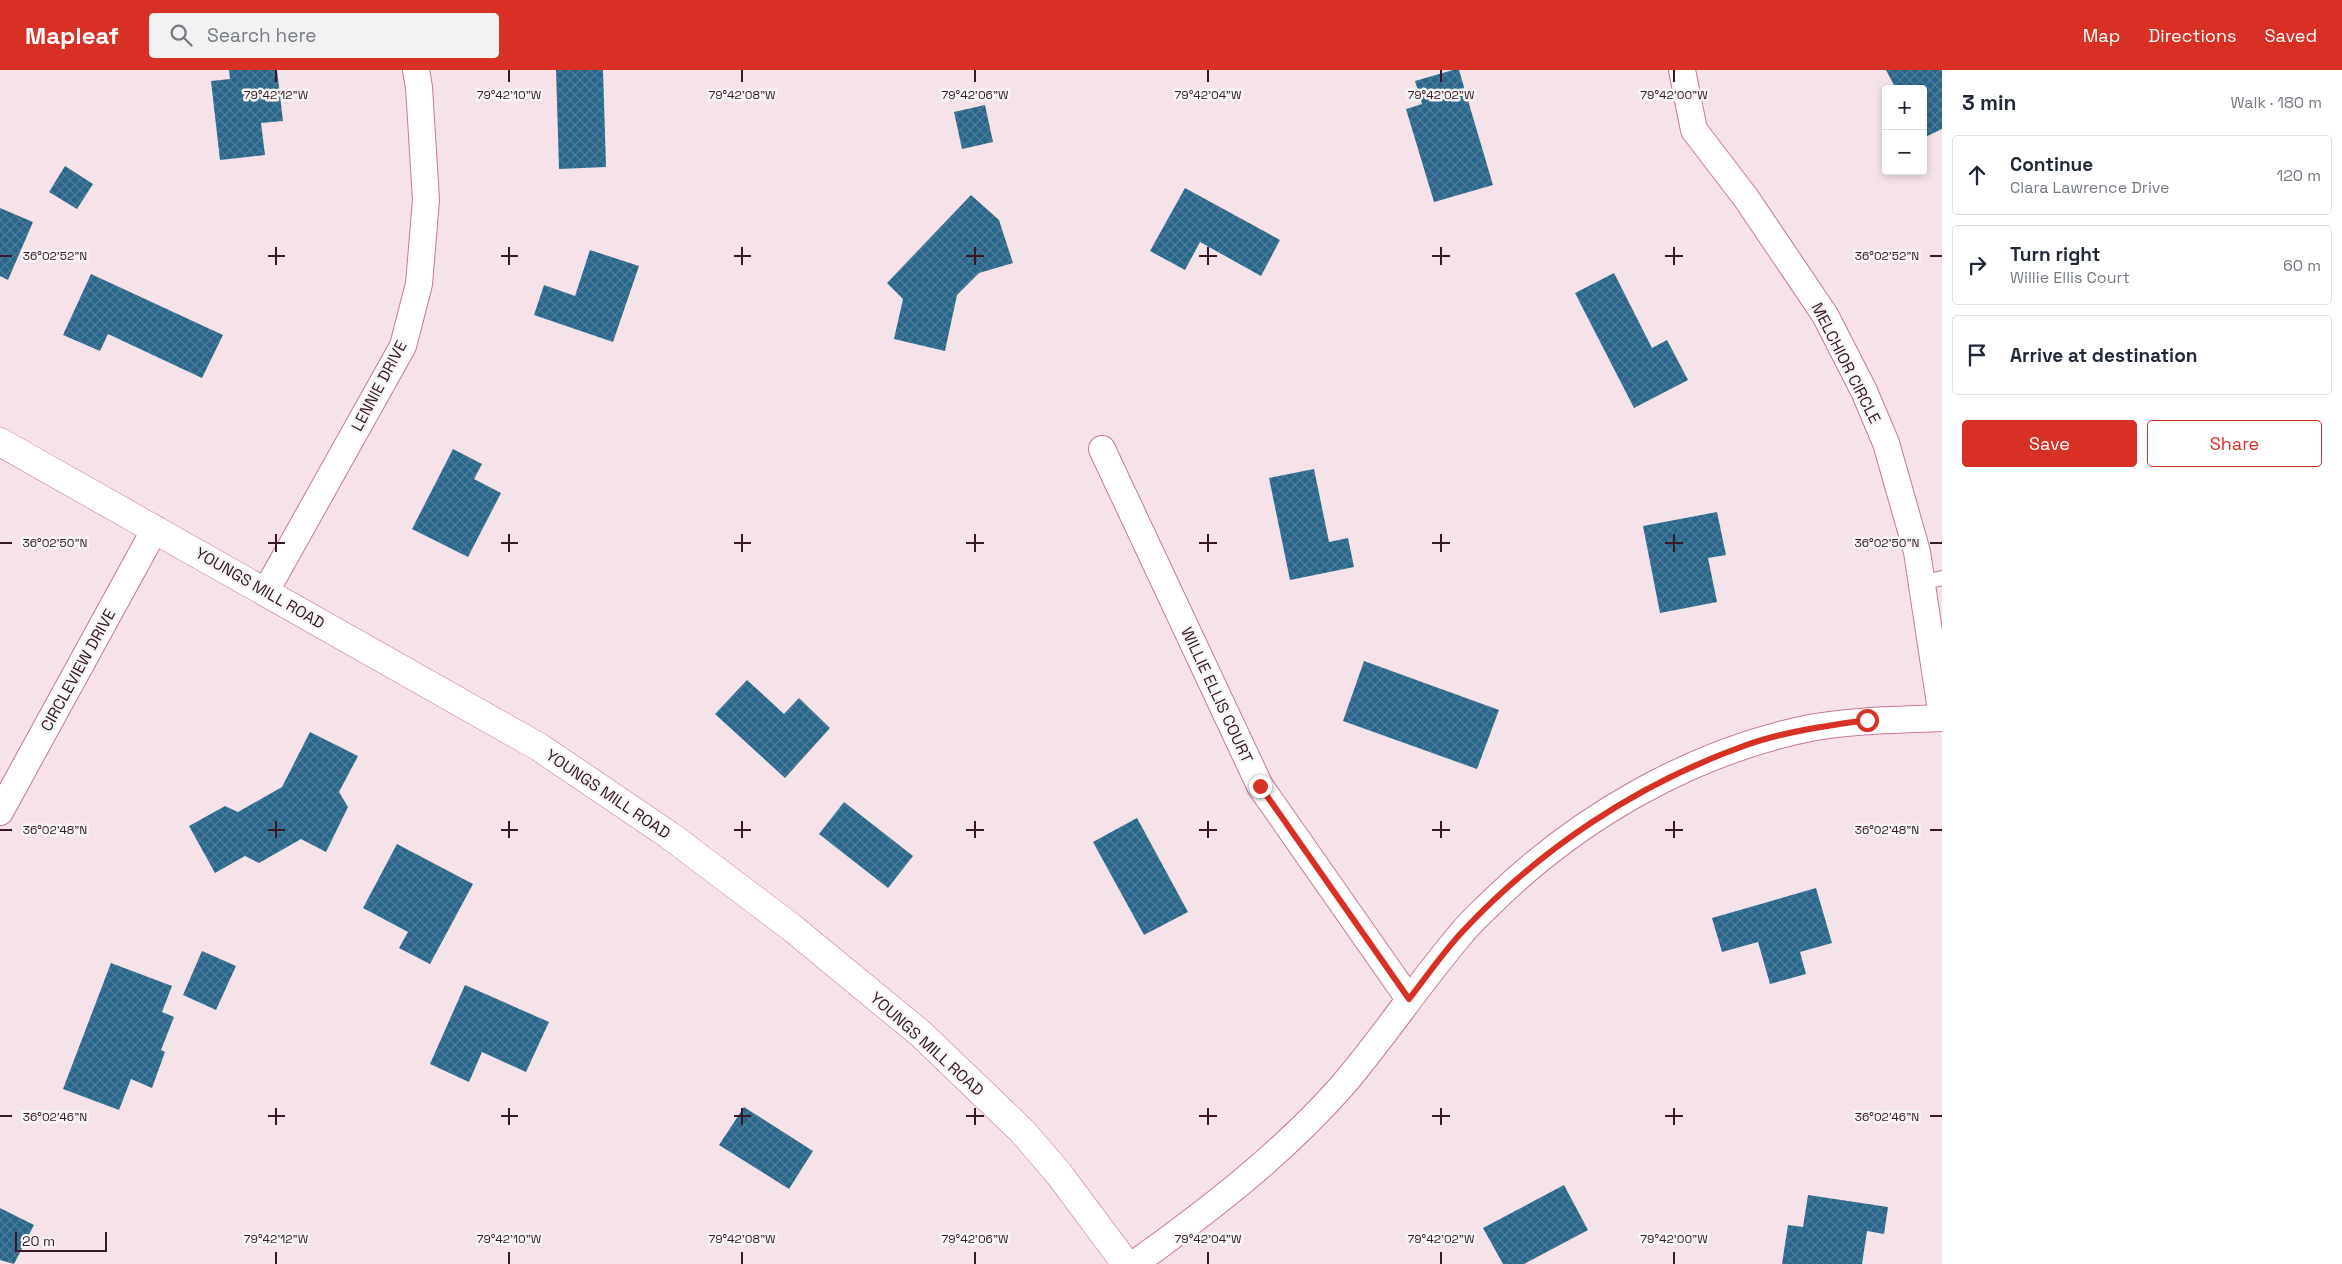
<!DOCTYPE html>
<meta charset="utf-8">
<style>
body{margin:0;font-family:"Space Grotesk",sans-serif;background:#f2f2f3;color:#1f2937}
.controls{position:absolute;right:15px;top:15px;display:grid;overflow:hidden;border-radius:5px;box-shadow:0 2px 8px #0003}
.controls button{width:45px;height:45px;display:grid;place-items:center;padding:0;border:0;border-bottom:1px solid #e0e1e3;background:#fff;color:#1f2937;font:25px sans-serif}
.scale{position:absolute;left:15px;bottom:12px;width:92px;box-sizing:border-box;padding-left:5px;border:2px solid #381824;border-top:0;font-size:14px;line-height:18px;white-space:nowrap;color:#381824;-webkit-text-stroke:4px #f6f6f6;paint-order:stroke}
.stop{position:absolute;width:15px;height:15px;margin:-11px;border:4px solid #d93025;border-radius:50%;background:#fff}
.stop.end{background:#d93025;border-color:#fff;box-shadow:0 1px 5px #0008}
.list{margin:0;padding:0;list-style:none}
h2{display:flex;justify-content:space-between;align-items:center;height:65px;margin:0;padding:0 20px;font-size:21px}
h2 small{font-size:16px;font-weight:400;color:#747a83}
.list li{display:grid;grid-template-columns:32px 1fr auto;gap:15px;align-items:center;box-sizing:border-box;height:80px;margin:0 10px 10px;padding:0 10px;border:1px solid #e0e1e3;border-radius:5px}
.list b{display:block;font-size:19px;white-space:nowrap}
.list p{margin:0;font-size:16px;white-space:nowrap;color:#747a83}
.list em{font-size:16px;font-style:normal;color:#747a83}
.actions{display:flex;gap:10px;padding:15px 20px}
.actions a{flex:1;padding:11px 0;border:1px solid #d93025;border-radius:5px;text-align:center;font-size:18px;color:#d93025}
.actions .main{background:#d93025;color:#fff}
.icon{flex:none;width:28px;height:28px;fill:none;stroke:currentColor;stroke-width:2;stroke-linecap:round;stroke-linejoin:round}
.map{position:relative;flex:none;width:1942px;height:1194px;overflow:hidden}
header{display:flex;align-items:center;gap:30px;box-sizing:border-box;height:70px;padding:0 25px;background:#d93025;color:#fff}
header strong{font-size:24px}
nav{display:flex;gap:28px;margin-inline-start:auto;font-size:18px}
.search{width:350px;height:45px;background:#f2f2f3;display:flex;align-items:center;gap:12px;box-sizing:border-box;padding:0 18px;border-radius:5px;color:#747a83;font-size:19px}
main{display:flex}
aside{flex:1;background:#fff}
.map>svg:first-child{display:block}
</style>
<header>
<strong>Mapleaf</strong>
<div class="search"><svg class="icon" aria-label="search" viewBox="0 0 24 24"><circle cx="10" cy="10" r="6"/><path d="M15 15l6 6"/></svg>Search here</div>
<nav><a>Map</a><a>Directions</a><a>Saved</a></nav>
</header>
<main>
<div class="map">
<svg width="1942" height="1194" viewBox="0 0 1942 1194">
<defs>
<pattern id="building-cross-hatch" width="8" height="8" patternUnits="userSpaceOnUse" patternTransform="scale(1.25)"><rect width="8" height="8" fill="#28678b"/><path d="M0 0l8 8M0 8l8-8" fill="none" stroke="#4f7c98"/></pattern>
</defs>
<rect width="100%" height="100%" fill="#f5e3e9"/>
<g fill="url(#building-cross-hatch)">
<polygon points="229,0 277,0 283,51 261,53 265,85 220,90 211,11 230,9"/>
<polygon points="556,0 603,0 606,97 559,99"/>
<polygon points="1453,0 1459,0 1493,115 1434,132 1406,39 1422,34 1415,11"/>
<polygon points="1886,0 1942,0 1942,59 1923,68 1923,19 1896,19"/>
<polygon points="985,35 993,72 962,79 954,42"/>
<polygon points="65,96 93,114 77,139 49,122"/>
<polygon points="1185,118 1280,170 1261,206 1200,172 1185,200 1150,181"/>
<polygon points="971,125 999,150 1013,193 979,203 957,225 945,281 894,269 903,229 887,213"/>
<polygon points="0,138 33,152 8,210 0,206"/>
<polygon points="590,180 639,196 613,272 534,245 544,215 575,226"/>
<polygon points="1614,203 1652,278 1667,270 1688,310 1634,338 1575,223"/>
<polygon points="91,204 223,265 202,308 108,264 100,281 63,265"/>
<polygon points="453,379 482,394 474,409 501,423 468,487 412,459"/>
<polygon points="1314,399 1329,472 1348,468 1354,497 1290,510 1269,408"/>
<polygon points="1717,442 1726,485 1708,488 1717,532 1660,543 1643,456"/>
<polygon points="1364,591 1499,640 1477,699 1343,651"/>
<polygon points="747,610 784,644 799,628 830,658 785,708 715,644"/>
<polygon points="310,662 358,686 339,722 348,737 326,782 301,769 259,793 245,786 215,803 189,756 225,736 238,742 282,717"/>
<polygon points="844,732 913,786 888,818 819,764"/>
<polygon points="1137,748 1188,842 1144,865 1093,772"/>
<polygon points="397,774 473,814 430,894 399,878 408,862 363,838"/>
<polygon points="1816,818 1832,873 1800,882 1806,904 1770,914 1758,872 1722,882 1712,848"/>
<polygon points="202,881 236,896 216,940 183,925"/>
<polygon points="111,893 172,916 162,942 174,947 161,980 165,982 152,1018 131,1009 119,1040 63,1019"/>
<polygon points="465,915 549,952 526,1002 482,982 469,1012 430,994"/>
<polygon points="744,1037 813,1081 789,1119 719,1075"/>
<polygon points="1564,1115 1588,1160 1524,1194 1503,1194 1483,1158"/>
<polygon points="1808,1125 1888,1137 1884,1164 1867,1161 1862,1194 1782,1194 1788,1155 1803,1157"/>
<polygon points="0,1138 34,1155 14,1194 0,1190"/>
</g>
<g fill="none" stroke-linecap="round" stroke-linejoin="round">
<g stroke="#c97895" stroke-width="16">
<polyline id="lane" points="1922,513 1942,508"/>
</g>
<g stroke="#c97895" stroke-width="28">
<g id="street">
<polyline points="1682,0 1694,60 1746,128 1825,245 1864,321 1886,373 1917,482 1942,647"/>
<polyline points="1102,379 1260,716 1409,929"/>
<polyline points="266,521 403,276 419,214 426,130 419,17 416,0"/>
<polyline points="0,742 155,459"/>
<path d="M1134,1194C1208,1141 1281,1085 1342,1016C1384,967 1419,913 1461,864C1470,852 1482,842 1493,831C1579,747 1692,682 1810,658C1854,650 1898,650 1942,648"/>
</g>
</g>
<g stroke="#c97895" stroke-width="29">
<polyline id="secondary" points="0,372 539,677 669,765 791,857 921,964 1022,1061 1059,1104 1126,1194"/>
</g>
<use href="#lane" stroke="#fff" stroke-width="14"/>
<use href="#street" stroke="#fff" stroke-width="26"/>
<use href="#secondary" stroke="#fff" stroke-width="28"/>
</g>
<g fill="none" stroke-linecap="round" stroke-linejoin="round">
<path stroke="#d93025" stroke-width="6" d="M1260,716L1409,929C1427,906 1444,881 1463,861C1540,779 1636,715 1741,677C1781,662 1825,656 1867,650"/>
</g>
<path fill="none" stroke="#381824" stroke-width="2" d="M276,0V12M509,0V12M742,0V12M975,0V12M1208,0V12M1441,0V12M1674,0V12M276,177V195M509,177V195M742,177V195M975,177V195M1208,177V195M1441,177V195M1674,177V195M0,186H12M268,186H285M501,186H518M734,186H751M966,186H984M1199,186H1217M1432,186H1450M1665,186H1683M1930,186H1942M276,464V482M509,464V482M742,464V482M975,464V482M1208,464V482M1441,464V482M1674,464V482M0,473H12M268,473H285M501,473H518M734,473H751M966,473H984M1199,473H1217M1432,473H1450M1665,473H1683M1930,473H1942M276,751V768M509,751V768M742,751V768M975,751V768M1208,751V768M1441,751V768M1674,751V768M0,760H12M268,760H285M501,760H518M734,760H751M966,760H984M1199,760H1217M1432,760H1450M1665,760H1683M1930,760H1942M276,1038V1055M509,1038V1055M742,1038V1055M975,1038V1055M1208,1038V1055M1441,1038V1055M1674,1038V1055M0,1046H12M268,1046H285M501,1046H518M734,1046H751M966,1046H984M1199,1046H1217M1432,1046H1450M1665,1046H1683M1930,1046H1942M276,1182V1194M509,1182V1194M742,1182V1194M975,1182V1194M1208,1182V1194M1441,1182V1194M1674,1182V1194"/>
<g text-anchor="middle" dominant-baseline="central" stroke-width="5" stroke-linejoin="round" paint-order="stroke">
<g font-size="16" fill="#381824" stroke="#f6f6f6">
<text transform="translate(1846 293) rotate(63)">MELCHIOR CIRCLE</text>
<text transform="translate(379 316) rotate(-62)">LENNIE DRIVE</text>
<text transform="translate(260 518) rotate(30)">YOUNGS MILL ROAD</text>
<text transform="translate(78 600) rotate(-61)">CIRCLEVIEW DRIVE</text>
<text transform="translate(1217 625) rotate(65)">WILLIE ELLIS COURT</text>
<text transform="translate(608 724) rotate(34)">YOUNGS MILL ROAD</text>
<text transform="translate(927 974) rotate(42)">YOUNGS MILL ROAD</text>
</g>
</g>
<g font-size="12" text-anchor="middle" fill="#381824" stroke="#f6f6f6" stroke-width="5" stroke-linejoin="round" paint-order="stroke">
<text x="276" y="29">79°42'12"W</text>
<text x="509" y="29">79°42'10"W</text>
<text x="742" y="29">79°42'08"W</text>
<text x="975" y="29">79°42'06"W</text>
<text x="1208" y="29">79°42'04"W</text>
<text x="1441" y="29">79°42'02"W</text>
<text x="1674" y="29">79°42'00"W</text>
<text x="55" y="190">36°02'52"N</text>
<text x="1887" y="190">36°02'52"N</text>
<text x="55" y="477">36°02'50"N</text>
<text x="1887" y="477">36°02'50"N</text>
<text x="55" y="764">36°02'48"N</text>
<text x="1887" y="764">36°02'48"N</text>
<text x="55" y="1051">36°02'46"N</text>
<text x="1887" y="1051">36°02'46"N</text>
<text x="276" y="1173">79°42'12"W</text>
<text x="509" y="1173">79°42'10"W</text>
<text x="742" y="1173">79°42'08"W</text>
<text x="975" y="1173">79°42'06"W</text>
<text x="1208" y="1173">79°42'04"W</text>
<text x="1441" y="1173">79°42'02"W</text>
<text x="1674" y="1173">79°42'00"W</text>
</g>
</svg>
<div class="controls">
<button>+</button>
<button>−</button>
</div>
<div class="scale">20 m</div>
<div class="stop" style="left:1867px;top:650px"></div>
<div class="stop end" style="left:1260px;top:716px"></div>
</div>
<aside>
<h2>3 min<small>Walk · 180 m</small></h2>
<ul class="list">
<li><svg class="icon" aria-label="ahead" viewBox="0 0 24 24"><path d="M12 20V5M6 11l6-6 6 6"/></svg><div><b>Continue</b><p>Clara Lawrence Drive</p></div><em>120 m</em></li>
<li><svg class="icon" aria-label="right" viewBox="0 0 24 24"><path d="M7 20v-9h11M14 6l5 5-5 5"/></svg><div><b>Turn right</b><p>Willie Ellis Court</p></div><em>60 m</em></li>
<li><svg class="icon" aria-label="arrive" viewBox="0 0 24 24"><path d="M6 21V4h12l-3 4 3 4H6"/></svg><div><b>Arrive at destination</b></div></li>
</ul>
<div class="actions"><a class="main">Save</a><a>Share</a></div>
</aside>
</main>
